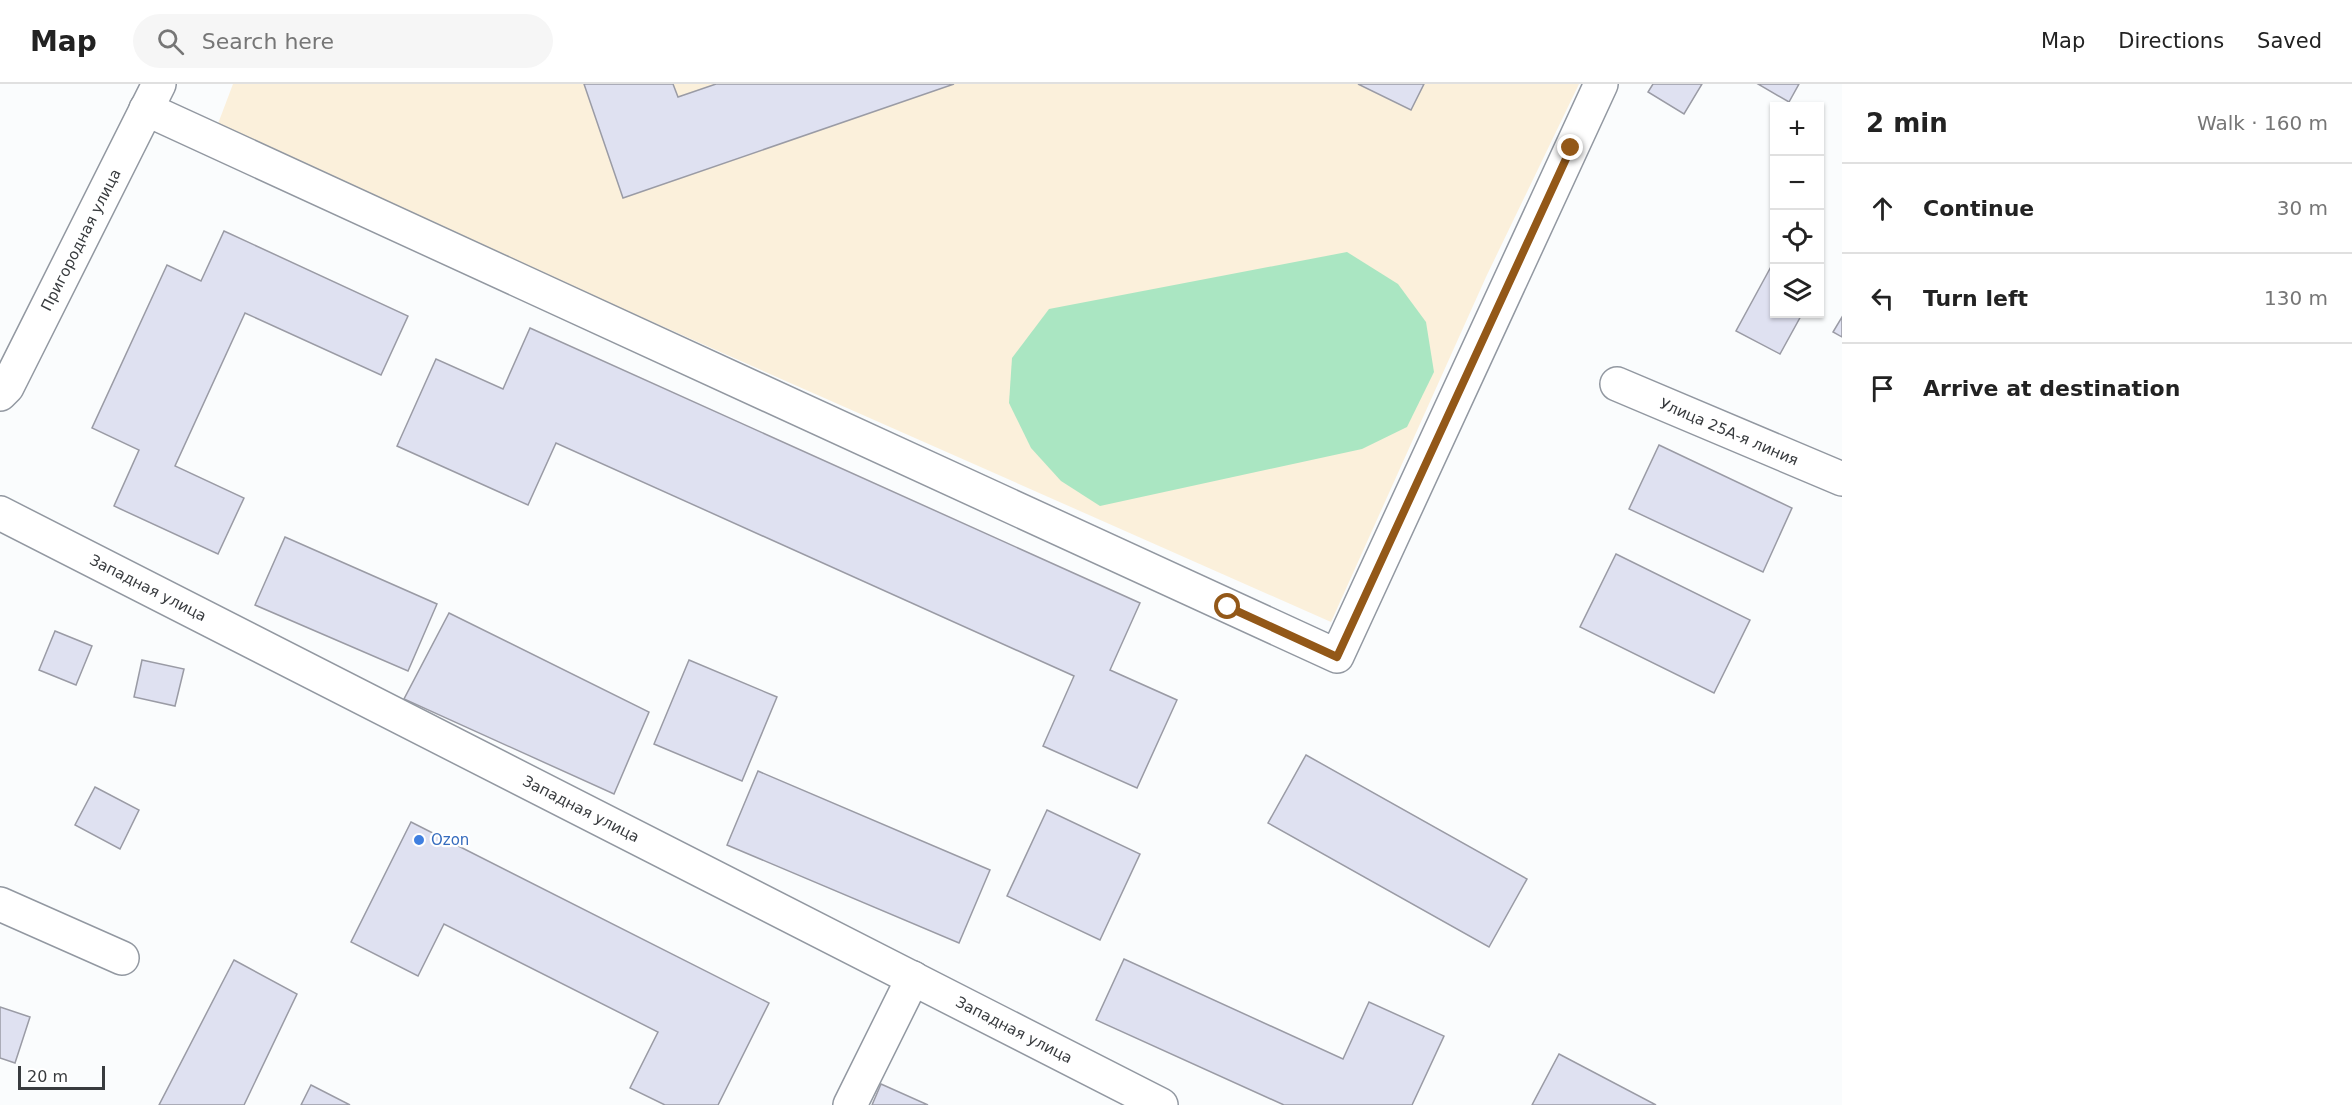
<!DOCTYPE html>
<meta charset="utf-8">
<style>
body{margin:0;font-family:"DejaVu Sans",sans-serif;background:#f6f6f6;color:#222}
.controls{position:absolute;right:18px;top:18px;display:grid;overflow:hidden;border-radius:0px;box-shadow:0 2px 4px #0004}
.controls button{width:54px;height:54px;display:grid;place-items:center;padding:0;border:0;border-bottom:2px solid #e0e0e0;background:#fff;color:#222;font:30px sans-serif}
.scale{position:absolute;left:18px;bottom:15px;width:87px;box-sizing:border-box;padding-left:6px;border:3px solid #383b3e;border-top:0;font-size:16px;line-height:21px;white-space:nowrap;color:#383b3e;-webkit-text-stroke:4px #fff;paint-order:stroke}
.stop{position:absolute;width:18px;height:18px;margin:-14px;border:4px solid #935818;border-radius:50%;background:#fff}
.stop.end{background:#935818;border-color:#fff;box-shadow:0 2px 6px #0008}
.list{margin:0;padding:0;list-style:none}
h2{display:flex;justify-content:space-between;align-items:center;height:78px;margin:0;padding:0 24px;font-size:26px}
h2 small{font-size:20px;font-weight:400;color:#767676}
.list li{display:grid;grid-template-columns:39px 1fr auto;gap:18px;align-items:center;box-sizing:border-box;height:90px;padding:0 24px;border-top:2px solid #e0e0e0}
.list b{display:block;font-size:22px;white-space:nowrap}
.list em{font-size:20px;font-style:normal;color:#767676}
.icon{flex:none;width:33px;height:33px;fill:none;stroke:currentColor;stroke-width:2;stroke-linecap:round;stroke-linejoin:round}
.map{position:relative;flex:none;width:1842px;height:1021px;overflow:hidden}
header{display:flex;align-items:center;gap:36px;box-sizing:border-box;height:84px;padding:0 30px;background:#fff;border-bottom:2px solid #e0e0e0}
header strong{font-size:28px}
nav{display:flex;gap:33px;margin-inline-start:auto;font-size:21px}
.search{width:420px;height:54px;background:#f6f6f6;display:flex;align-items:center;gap:15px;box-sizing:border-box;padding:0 21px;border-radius:33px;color:#767676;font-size:22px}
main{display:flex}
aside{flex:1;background:#fff}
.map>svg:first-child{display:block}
</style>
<header>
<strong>Map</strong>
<div class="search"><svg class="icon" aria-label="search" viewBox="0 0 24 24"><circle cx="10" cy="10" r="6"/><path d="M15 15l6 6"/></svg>Search here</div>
<nav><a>Map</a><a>Directions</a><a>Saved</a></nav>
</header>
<main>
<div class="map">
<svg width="1842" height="1021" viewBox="0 0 1842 1021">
<rect width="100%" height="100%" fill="#fafcfd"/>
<polygon fill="#fbf0db" points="233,0 1579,0 1486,193 1331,538 216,45"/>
<polygon fill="#aae6c2" points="1347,168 1398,200 1426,238 1434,288 1407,343 1362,365 1100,422 1061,397 1031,364 1009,319 1012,274 1049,225"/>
<g fill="#dfe1f1" stroke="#9a9ba5" stroke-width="1.5">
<polygon points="584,0 673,0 678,13 716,0 954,0 623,114"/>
<polygon points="1358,0 1424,0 1411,26"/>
<polygon points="1653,0 1702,0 1684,30 1648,8"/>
<polygon points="1758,0 1799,0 1789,18"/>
<polygon points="224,147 408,232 381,291 245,229 175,382 244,414 218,470 114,422 139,366 92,344 167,181 201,197"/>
<polygon points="1773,179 1774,230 1802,230 1780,270 1736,247"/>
<polygon points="1842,233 1842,253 1833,248"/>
<polygon points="530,244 1140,519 1110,586 1177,616 1137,704 1043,662 1074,592 556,359 528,421 397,362 436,275 503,305"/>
<polygon points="1659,361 1792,424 1763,488 1629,425"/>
<polygon points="285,453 437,520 408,587 255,521"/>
<polygon points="1616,470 1750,536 1714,609 1580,543"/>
<polygon points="449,529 649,628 614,710 404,615"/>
<polygon points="55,547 92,562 76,601 39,586"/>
<polygon points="142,576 184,585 175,622 134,613"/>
<polygon points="689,576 777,613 742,697 654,660"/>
<polygon points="1306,671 1527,795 1489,863 1268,739"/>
<polygon points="758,687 990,786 959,859 727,761"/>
<polygon points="95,703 139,726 120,765 75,741"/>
<polygon points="1047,726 1140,770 1100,856 1007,812"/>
<polygon points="411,738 769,919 718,1021 665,1021 630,1004 658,948 444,840 418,892 351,858"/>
<polygon points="1124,875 1343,975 1369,918 1444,952 1412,1021 1284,1021 1096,936"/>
<polygon points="234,876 297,910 244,1021 159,1021"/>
<polygon points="0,923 30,933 15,979 0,974"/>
<polygon points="1559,970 1656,1021 1532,1021"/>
<polygon points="881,1000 928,1021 872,1021"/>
<polygon points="311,1001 350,1021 301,1021"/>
</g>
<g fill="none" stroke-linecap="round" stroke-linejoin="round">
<g stroke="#9298a1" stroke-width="36">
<g id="minor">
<polyline points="146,25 1337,572 1601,0"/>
<polyline points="1617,300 1842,395"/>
<polyline points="0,310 7,303 159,0"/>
<polyline points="0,429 1161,1021"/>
<polyline points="0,820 122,874"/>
<polyline points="850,1021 913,894"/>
</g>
</g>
<use href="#minor" stroke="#fff" stroke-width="33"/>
</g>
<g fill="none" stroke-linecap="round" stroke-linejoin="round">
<polyline stroke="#935818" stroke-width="8" points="1228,523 1337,573 1571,64"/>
</g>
<circle fill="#3f7fe0" stroke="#fff" stroke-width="2" cx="419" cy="756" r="6"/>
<g text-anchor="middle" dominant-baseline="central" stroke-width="4.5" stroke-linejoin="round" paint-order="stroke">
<g font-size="15" fill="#383b3e" stroke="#fff">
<text transform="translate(81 156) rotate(-63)">Пригородная улица</text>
<text transform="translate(1729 348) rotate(23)">Улица 25А-я линия</text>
<text transform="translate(148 504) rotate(27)">Западная улица</text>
<text transform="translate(581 725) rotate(27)">Западная улица</text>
<text transform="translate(1014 946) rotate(27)">Западная улица</text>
</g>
<g font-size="15" fill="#366cbe" stroke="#fff" text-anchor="start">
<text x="431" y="756">Ozon</text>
</g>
</g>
</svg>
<div class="controls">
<button>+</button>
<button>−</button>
<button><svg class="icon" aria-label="locate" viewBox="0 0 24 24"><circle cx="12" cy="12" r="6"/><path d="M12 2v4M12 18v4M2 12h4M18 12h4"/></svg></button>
<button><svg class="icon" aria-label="layers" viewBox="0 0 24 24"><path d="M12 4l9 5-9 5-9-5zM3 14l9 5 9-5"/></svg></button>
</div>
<div class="scale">20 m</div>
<div class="stop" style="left:1228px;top:523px"></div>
<div class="stop end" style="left:1571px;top:64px"></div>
</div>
<aside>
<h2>2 min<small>Walk · 160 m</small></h2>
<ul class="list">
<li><svg class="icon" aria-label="ahead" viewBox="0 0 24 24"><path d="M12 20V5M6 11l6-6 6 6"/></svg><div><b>Continue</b></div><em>30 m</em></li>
<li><svg class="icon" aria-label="left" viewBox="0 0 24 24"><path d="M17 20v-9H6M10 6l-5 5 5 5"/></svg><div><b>Turn left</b></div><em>130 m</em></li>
<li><svg class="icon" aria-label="arrive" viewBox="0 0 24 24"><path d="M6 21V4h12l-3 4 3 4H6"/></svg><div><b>Arrive at destination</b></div></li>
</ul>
</aside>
</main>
